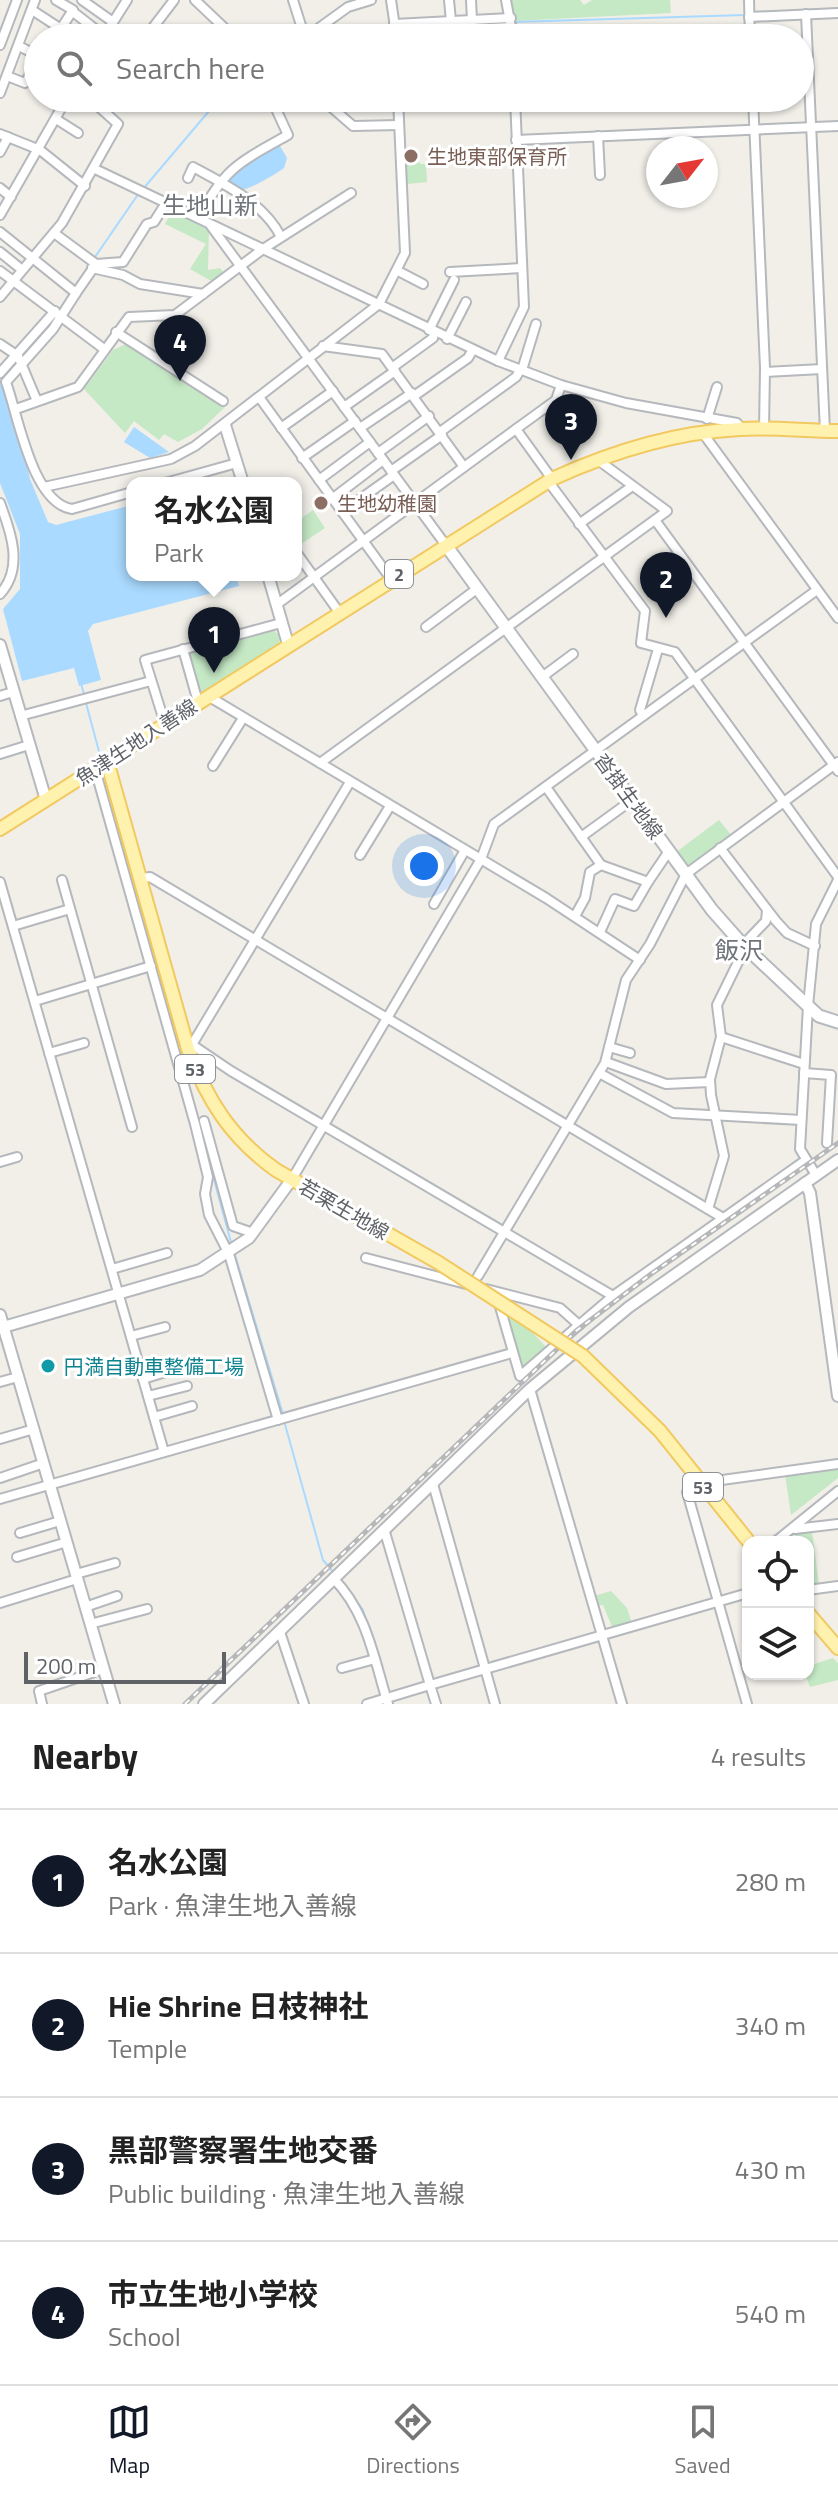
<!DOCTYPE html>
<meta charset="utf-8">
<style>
body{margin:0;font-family:"Titillium Web","Noto Sans JP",sans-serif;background:#f6f6f6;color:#222}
.controls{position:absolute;right:24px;bottom:24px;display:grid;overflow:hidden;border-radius:16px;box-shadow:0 2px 6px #0004}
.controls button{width:72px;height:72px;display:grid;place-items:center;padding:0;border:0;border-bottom:2px solid #e0e0e0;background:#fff;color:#222;font:40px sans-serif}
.compass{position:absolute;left:646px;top:136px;width:72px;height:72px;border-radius:50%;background:#fff;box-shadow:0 2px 6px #0004;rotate:59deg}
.scale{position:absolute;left:24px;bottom:20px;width:202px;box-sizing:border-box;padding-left:8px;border:4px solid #5f6368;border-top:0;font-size:22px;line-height:28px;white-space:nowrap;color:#5f6368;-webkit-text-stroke:6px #fff;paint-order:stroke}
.you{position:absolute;left:424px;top:866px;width:28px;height:28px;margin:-20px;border:6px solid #fff;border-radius:50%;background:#1a73e8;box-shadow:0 0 0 12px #1a73e833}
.badge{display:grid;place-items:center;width:52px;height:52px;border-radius:50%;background:#111827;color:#fff;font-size:26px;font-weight:700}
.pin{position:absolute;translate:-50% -66px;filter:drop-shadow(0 2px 4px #0008)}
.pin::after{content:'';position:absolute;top:42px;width:28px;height:24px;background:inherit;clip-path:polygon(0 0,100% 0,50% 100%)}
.popup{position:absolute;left:126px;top:477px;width:176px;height:104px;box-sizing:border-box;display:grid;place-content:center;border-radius:16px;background:#fff;filter:drop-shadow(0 2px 6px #0005);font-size:26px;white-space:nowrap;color:#767676}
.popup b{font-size:30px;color:#222}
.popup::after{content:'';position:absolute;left:50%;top:100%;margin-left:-16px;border:16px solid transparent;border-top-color:#fff}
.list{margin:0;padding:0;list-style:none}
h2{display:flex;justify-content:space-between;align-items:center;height:104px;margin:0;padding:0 32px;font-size:34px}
h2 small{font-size:26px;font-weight:400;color:#767676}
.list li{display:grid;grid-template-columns:52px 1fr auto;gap:24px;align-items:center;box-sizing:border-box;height:144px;padding:0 32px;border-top:2px solid #e0e0e0}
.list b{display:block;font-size:30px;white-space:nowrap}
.list p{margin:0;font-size:26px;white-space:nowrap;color:#767676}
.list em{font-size:26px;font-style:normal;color:#767676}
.icon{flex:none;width:44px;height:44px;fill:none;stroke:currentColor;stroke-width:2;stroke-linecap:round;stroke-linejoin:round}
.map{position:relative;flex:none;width:838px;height:1704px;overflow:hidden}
.search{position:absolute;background:#fff;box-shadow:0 2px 6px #0004;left:24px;right:24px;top:24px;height:88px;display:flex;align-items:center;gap:20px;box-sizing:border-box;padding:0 28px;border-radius:44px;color:#767676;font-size:30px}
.sheet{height:680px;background:#fff}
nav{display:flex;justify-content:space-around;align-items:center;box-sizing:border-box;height:112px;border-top:2px solid #e0e0e0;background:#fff;font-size:22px;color:#767676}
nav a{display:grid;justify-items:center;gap:4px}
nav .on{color:#111827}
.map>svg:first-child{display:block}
</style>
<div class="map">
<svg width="838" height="1704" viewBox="0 0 838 1704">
<rect width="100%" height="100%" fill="#f1efe8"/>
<g fill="#c5e8c5">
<polygon points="509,0 580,0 584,5 592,0 670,0 671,13 513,21"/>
<polygon points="418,159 420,164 426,164 427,182 407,184 406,161"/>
<polygon points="172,211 209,229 208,270 220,268 225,274 213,282 190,269 206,244 165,224"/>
<polygon points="126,344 226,406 202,429 178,442 164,434 159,440 134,421 125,433 84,389 113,350"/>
<polygon points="313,510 325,528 301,544 296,536 296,522"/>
<polygon points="273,630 280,636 279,646 199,697 187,653"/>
<polygon points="719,820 732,836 687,870 675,853"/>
<polygon points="505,1313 529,1329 549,1350 526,1369 519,1366"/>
<polygon points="838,1467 838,1478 791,1515 785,1474"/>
<polygon points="812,1531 819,1585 808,1587 808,1542 787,1542 800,1532"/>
<polygon points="611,1591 627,1608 632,1624 613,1629 603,1605 597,1606 594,1596"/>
<polygon points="833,1658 838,1663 838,1680 810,1687 805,1674 808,1666"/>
</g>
<g fill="#aadaff">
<path d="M280,146L287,158L284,168C273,176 250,189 238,191L229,179L234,171L273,147Z"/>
<polygon points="0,383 17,420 30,479 48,522 56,525 132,505 132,575 236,575 239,586 93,624 88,631 101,680 79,686 74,668 22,681 3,609 20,589 20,534 0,483"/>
<polygon points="134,427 169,452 150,458 124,442"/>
</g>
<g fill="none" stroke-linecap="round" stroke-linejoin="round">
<g stroke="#aadaff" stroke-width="2">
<polyline points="823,10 838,8"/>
<polyline points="512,22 745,15"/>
<polyline points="464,24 505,22"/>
<polyline points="315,38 338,31 393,28"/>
<polyline points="143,189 220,98"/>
<polyline points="95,257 139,193"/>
<polyline points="75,287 91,262"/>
<polyline points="59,310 71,292"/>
<polyline points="30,349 53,319"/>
<polyline points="81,684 85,697"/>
<polyline points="86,703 101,759"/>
<polyline points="104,773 232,1246"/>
<polyline points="234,1252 283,1414"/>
<polyline points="284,1421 323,1560 334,1573"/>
<polyline points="339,1577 363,1610 368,1626"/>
</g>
<g stroke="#b5b8bc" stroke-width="12">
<g id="minor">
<polyline points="56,0 73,10 62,27"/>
<polyline points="82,0 113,22"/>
<polyline points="195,0 235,38"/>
<polyline points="293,0 305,38"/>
<polyline points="391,0 395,27"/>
<polyline points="449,0 451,21"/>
<polyline points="471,0 472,20"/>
<polyline points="506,0 513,38"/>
<polyline points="749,0 750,38"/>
<polyline points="32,10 75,38"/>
<polyline points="72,11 104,36"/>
<polyline points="806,14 825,431"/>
<polyline points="749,17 838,13"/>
<polyline points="394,24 511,18"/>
<polyline points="153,28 166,38"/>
<polyline points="395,33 512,27"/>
<polyline points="103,38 127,0"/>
<polyline points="145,38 174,0"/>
<polyline points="305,38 348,7 371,0"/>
<polyline points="0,45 17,0"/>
<polyline points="19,46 38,56"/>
<polyline points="7,76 25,83 38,62"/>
<polyline points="0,93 35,0"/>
<polyline points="327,98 330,106 353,126 399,125"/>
<polyline points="753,98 765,368 764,430"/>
<polyline points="56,119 78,133"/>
<polyline points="0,134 40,150 85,186"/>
<polyline points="598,136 600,175"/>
<polyline points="516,140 838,126"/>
<polyline points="0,152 8,137"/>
<polyline points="95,169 498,361 561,385 626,403 737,423 742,429"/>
<path d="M188,178L193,167C226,185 264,203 281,237"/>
<polyline points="0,188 11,197"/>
<polyline points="0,215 67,98"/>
<path d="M198,218C226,167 238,163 288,135L271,98"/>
<polyline points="211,226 445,544"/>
<path d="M0,232L76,293L53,329L6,382C18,415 32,503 72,509L132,492"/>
<polyline points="54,233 96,264"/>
<polyline points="0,252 21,269"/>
<polyline points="92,268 123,275 140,284 203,294"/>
<polyline points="0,271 104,349"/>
<polyline points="398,271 423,284"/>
<polyline points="450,272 522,268"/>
<polyline points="76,293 96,264 123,262 147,224 154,222 166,203"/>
<polyline points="0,297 62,223 118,124 98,106 102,98"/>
<polyline points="429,330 454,280"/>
<polyline points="116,332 223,401"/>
<polyline points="447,339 466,302"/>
<polyline points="0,344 18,356 37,401"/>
<polyline points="323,346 382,354 464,467 516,429 552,479"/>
<polyline points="498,361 524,307 515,98"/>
<polyline points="393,367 433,338 434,333"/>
<polyline points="522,370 536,324"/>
<polyline points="765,372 822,369"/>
<polyline points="0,373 55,311"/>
<polyline points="414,396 468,358 472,351"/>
<polyline points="259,397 391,579"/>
<polyline points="344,407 395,371"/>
<polyline points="16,409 78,387 129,317 175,315 263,249 351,193"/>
<polyline points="707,419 717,387"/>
<polyline points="281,428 333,391"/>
<polyline points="360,428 412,393"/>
<polyline points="516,429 556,400 561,385"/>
<polyline points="440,432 516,377 520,370"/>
<polyline points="702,432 838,618"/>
<polyline points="378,453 429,416"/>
<polyline points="302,458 355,421"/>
<polyline points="391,471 442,435"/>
<polyline points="319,480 370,442"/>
<polyline points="548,481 645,611 641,643 675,652 838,877"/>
<polyline points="165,483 237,463"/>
<polyline points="44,487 171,459 195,446 379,304 405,253 398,98"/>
<polyline points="332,499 383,460"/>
<path d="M0,503C11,532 24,568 0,594"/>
<polyline points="342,512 394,475"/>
<polyline points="655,520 838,771"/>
<polyline points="579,524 631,487"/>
<polyline points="296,552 339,612"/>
<polyline points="276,605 464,467"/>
<polyline points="426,627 478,588"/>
<polyline points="183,649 198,702"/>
<polyline points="542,677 573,654"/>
<polyline points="0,696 13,692"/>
<polyline points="208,696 546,898 640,960"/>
<polyline points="20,716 151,681"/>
<polyline points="643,716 640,710 658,649"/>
<polyline points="165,724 145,660 281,623"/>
<polyline points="0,754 29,745"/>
<polyline points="320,763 667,511 598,460"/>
<polyline points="213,766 243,718"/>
<polyline points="95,769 195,1124 208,1177 205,1194 209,1215 229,1254 278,1420"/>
<polyline points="546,787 601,865 648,882 669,851"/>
<polyline points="581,837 632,800"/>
<polyline points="720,848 776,921 787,933 815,946"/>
<polyline points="360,855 390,806"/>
<polyline points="142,878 150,877 723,1218"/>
<polyline points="62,880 132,1127"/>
<polyline points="0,882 164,1452"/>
<polyline points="434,904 465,850"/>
<polyline points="575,916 585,898 590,872 601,865"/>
<polyline points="13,926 70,909"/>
<polyline points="600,932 615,899 634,906 648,882"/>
<polyline points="743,945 766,921 767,910"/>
<polyline points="35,1001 151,966"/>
<polyline points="721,1037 804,1064"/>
<polyline points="194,1046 231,1071 613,1296"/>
<polyline points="609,1047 630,1053"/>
<polyline points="190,1048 350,782"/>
<polyline points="49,1053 84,1043"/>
<polyline points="606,1062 666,1084 710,1082"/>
<polyline points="599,1073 673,1113 801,1120"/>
<polyline points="804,1073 831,1075 827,1143"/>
<polyline points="204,1121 233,1226 253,1233"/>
<polyline points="0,1162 17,1157"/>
<polyline points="816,1175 800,1149 808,1006 816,924 838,880"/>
<polyline points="292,1179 481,859 494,824 817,590"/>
<polyline points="708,1209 724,1156 711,1095 710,1079 721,1037 717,1005 745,948"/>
<polyline points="366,1258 466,1284"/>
<polyline points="112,1269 167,1253"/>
<polyline points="478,1276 605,1063 626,980 650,944 686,874 838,762"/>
<polyline points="486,1289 560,1308 579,1325 613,1296 806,1160"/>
<polyline points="498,1300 520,1376 579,1325"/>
<polyline points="131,1336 165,1327"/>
<polyline points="143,1379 182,1367"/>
<polyline points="0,1382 18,1377"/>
<polyline points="530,1389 622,1704"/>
<polyline points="148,1396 187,1386"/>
<polyline points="154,1417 192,1406"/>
<polyline points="0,1439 34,1429"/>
<polyline points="0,1478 44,1463"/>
<polyline points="700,1483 838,1464"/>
<polyline points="433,1484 495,1704"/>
<polyline points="687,1492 747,1704"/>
<polyline points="0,1499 512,1353"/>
<polyline points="384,1529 430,1685 748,1593"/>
<polyline points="795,1529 838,1524"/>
<polyline points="20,1533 60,1521"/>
<polyline points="775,1542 838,1491"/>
<polyline points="17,1557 67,1542"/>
<polyline points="76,1574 115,1563"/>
<path d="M333,1578C367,1612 374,1659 388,1704"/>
<polyline points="808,1590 838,1586"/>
<polyline points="0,1603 77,1579"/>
<polyline points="85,1607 117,1596"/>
<polyline points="90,1624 147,1609"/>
<polyline points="280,1632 304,1704"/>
<polyline points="342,1668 375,1659"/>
<polyline points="42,1704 39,1691 103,1669"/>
<polyline points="367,1704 430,1685 436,1704"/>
</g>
</g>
<g stroke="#b5b8bc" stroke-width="14">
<g id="tertiary">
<polyline points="225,425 243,483"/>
<polyline points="268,575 288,644"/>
<polyline points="0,645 46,800"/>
<polyline points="805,1183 810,1193 838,1396"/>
<polyline points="0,1315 114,1704"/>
<polyline points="0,1328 200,1270 249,1238 292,1179"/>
<polyline points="204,1704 530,1389 629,1307 838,1160"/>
</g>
</g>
<g stroke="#b6babf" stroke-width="15">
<polyline id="secondary" points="445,544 712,910 743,945 808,1006 819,1016 838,1022"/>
</g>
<g stroke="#f2c960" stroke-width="16">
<g id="primary">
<path d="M107,761L188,1049C207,1100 231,1138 276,1170L439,1263"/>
<path d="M0,829L552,479C611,452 675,432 740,429C772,427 806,431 838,431"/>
<polyline points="660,1431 749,1542"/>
<polyline points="808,1613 838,1648"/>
</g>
</g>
<use href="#minor" stroke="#fff" stroke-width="8"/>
<use href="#tertiary" stroke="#fff" stroke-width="10"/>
<use href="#secondary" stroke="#fff" stroke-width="11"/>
<use href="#primary" stroke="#fff2af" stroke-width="12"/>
<g stroke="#b6b7b8" stroke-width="5">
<polyline id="rail" points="185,1704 576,1331 651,1274 838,1143"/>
</g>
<use href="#rail" stroke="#fff" stroke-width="2" stroke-dasharray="6" stroke-linecap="butt"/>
<g stroke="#f2c960" stroke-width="16" stroke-linecap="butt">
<polyline id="primary-bridge" points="439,1263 583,1356 660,1431"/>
</g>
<use href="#primary-bridge" stroke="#fff2af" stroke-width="12"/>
</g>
<g fill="#8d6e63" stroke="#fff" stroke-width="3">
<circle cx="411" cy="156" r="8"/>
<circle cx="321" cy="503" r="8"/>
</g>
<circle fill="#0f9aa8" stroke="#fff" stroke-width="3" cx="48" cy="1366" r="8"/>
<g text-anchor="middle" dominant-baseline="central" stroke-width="6" stroke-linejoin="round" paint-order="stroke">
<g fill="#fff" stroke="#8f9295" stroke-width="2">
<rect x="385" y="560" width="28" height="28" rx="6"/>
<rect x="175" y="1055" width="40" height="28" rx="6"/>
<rect x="683" y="1473" width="40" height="28" rx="6"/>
</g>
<g font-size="18" font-weight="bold" fill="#5f6368">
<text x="399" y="574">2</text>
<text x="195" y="1069">53</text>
<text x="703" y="1487">53</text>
</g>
<g font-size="20" fill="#785e54" stroke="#fff" text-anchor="start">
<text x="427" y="156">生地東部保育所</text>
<text x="337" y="503">生地幼稚園</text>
</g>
<g font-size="20" fill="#5f6368" stroke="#fff">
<text transform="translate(136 742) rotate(-33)">魚津生地入善線</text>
<text transform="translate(629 796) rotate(54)">沓掛生地線</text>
<text transform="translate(344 1209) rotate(30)">若栗生地線</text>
</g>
<g font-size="20" fill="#0d838f" stroke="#fff" text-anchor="start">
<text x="64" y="1366">円満自動車整備工場</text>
</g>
<g font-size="24" fill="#70757a" stroke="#fff">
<text x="210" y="205">生地山新</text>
<text x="739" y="950">飯沢</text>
</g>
</g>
</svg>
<div class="controls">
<button><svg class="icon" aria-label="locate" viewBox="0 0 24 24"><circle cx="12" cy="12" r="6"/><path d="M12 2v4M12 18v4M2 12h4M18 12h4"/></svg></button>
<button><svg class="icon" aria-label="layers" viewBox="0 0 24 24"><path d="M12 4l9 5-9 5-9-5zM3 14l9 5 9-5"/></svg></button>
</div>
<svg class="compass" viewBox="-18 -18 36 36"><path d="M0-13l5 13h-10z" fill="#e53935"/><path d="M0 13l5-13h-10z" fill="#767676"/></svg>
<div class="scale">200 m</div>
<div class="you"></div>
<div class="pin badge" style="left:214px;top:673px">1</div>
<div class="popup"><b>名水公園</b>Park</div>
<div class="pin badge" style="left:666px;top:618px">2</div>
<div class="pin badge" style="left:571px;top:460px">3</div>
<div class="pin badge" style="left:180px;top:381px">4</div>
<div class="search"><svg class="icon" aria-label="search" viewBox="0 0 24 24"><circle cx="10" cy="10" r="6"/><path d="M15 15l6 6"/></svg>Search here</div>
</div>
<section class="sheet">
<h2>Nearby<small>4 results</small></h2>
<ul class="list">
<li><span class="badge">1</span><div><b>名水公園</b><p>Park · 魚津生地入善線</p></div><em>280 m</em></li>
<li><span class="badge">2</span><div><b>Hie Shrine 日枝神社</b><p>Temple</p></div><em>340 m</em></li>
<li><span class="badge">3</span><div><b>黒部警察署生地交番</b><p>Public building · 魚津生地入善線</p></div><em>430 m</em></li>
<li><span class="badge">4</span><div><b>市立生地小学校</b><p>School</p></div><em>540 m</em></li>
</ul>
</section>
<nav>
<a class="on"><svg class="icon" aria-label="map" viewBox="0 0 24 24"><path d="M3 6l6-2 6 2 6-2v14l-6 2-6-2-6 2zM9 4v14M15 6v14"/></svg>Map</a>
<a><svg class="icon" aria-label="directions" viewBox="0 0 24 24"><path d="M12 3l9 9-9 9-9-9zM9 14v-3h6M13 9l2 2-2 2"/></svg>Directions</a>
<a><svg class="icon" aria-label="saved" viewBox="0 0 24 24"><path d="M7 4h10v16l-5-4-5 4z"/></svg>Saved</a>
</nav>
